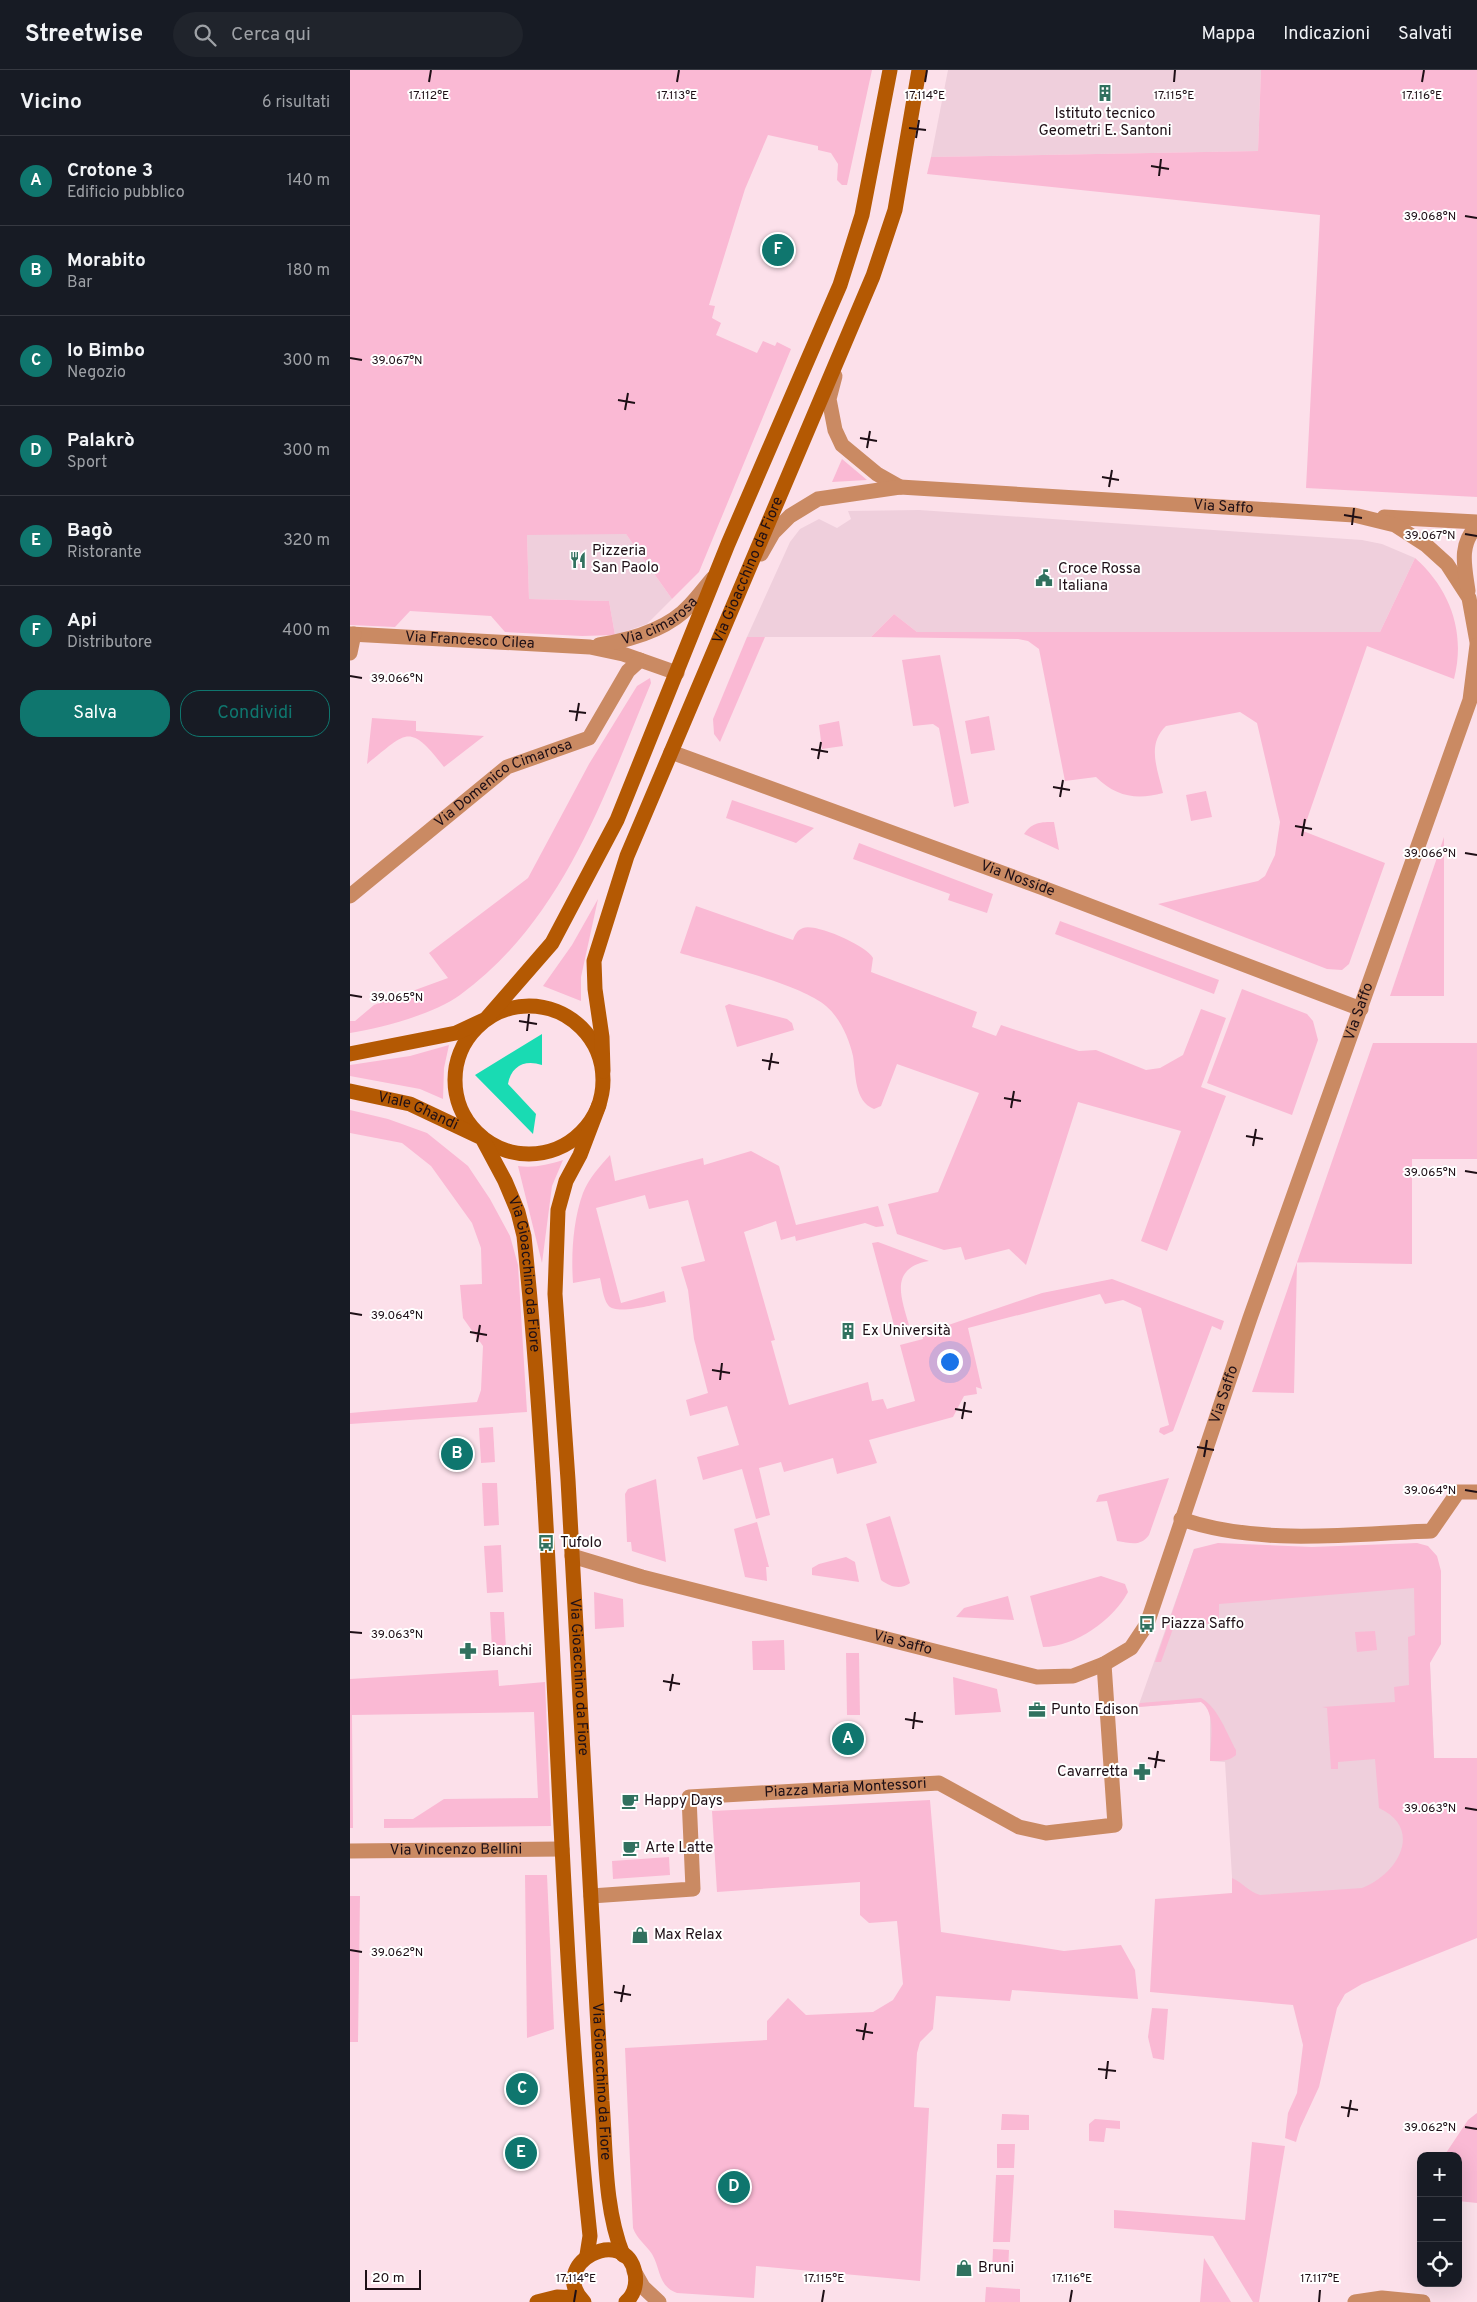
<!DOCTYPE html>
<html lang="it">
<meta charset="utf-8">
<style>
body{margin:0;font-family:Overpass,sans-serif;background:#20242c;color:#f1f3f6}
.controls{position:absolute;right:15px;bottom:15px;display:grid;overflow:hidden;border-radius:10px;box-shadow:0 5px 20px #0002}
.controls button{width:45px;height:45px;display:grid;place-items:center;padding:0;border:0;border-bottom:1px solid #363941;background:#171b24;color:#f1f3f6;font:25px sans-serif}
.scale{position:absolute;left:15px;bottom:12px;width:56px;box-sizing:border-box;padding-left:5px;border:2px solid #1e0f16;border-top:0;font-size:14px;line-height:18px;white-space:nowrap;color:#1e0f16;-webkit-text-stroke:4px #fff;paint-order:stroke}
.you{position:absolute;left:599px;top:1291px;width:18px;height:18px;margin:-12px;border:4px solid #fff;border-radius:50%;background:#1a73e8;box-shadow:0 0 0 8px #1a73e833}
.badge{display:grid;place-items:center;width:32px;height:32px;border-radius:50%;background:#0f766e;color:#fff;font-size:16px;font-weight:700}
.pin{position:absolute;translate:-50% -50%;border:2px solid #fff;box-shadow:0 1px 5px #0006}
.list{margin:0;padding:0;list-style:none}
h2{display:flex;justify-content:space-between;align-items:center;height:65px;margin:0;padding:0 20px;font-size:21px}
h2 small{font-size:16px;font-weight:400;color:#9ea1a6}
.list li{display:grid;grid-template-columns:32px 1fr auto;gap:15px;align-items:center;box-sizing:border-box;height:90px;padding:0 20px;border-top:1px solid #363941}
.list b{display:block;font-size:19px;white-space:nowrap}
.list p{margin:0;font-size:16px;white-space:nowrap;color:#9ea1a6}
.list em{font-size:16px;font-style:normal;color:#9ea1a6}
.actions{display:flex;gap:10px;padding:15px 20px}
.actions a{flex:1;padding:11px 0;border:1px solid #0f766e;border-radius:20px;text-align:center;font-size:18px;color:#0f766e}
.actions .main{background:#0f766e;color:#fff}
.icon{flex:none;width:28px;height:28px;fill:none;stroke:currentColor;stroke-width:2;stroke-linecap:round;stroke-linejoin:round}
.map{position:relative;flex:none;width:1127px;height:2232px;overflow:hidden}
header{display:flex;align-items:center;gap:30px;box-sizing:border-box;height:70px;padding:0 25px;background:#171b24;border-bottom:1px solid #363941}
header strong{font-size:24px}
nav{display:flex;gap:28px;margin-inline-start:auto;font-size:18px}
.search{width:350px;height:45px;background:#20242c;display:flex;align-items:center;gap:12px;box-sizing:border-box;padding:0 18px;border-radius:28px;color:#9ea1a6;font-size:19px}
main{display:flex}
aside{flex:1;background:#171b24}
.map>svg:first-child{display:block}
</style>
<header>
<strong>Streetwise</strong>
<div class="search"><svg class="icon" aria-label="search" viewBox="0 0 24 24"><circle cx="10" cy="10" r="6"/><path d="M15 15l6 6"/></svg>Cerca qui</div>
<nav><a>Mappa</a><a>Indicazioni</a><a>Salvati</a></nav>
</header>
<main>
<aside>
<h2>Vicino<small>6 risultati</small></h2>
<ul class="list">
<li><span class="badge">A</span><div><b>Crotone 3</b><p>Edificio pubblico</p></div><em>140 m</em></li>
<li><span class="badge">B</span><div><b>Morabito</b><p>Bar</p></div><em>180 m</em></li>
<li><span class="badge">C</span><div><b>Io Bimbo</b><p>Negozio</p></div><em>300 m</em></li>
<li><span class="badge">D</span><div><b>Palakrò</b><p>Sport</p></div><em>300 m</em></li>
<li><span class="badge">E</span><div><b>Bagò</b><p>Ristorante</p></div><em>320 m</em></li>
<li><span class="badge">F</span><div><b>Api</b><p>Distributore</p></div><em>400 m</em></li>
</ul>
<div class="actions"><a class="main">Salva</a><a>Condividi</a></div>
</aside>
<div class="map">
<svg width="1127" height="2232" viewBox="0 0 1127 2232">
<rect width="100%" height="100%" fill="#fce0ea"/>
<g fill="#efcfdc">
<polygon points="598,0 911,0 908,81 581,87"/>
<polygon points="196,365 276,464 322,529 297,554 265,565 259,531 179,529 177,465"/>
<polygon points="569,440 1012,470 1032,474 1065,488 1030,562 567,562 544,544 521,567 397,567 440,472 450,459 469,449 487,458 501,449 498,441"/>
<polygon points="844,1479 1075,1485 1092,1865 883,1823 875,1692 860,1691 860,1645 857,1636 851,1632 788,1637"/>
</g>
<g fill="#fab9d4">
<polygon points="0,0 522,0 497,115 492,115 487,110 488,94 481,83 468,80 468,76 418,65 395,119 359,235 365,236 362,248 371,253 366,265 407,283 413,271 425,276 427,272 441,279 349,502 322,529 276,464 177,465 179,529 259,531 265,565 232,566 155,562 141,546 60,541 45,557 0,555"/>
<polygon points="911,0 1127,0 1127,427 956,418 970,145 577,104 581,87 908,81"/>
<polygon points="492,389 517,410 482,412"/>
<path d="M1065,488C1100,519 1116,562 1104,609L1017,576L953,761L1035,793L999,894L992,900L977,899L808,834L908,811L915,806L925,785L930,752L907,653L890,642L816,656C796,675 808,700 813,723C787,730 766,727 746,707L715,711L689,579L678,571L668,569L521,567L544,544L567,562H1030Z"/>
<polygon points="397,567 415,567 370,672 364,664 363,649"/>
<polygon points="590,585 619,733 604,737 589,658 583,654 563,656 552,590"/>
<path d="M300,608L301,613C254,726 213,850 110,925C84,944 32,958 0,963V951H5L24,935L98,908L79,883L178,808L239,694L287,616Z"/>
<polygon points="639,646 645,680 621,684 615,651"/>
<path d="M22,648L66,651V661L134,666L94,697C59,652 57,662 17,694Z"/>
<polygon points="489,651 493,676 472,679 469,655"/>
<polygon points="856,721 862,747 841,751 836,725"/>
<polygon points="382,730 464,758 446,773 376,748"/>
<path d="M704,752L709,780L674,764C682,752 691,752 704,752Z"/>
<polygon points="1094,767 1094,926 1040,926"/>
<polygon points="509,773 643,824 637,843 598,830 600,824 503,789"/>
<polygon points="248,829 231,907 231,931 193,916 222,875"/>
<path d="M346,836L443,870C445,865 447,860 453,858C466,853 517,876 523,888L521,902L627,942L622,957L646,966L651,955L729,981L746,980L796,1000L810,998L833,985L851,939L876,948L851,1017L876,1026L817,1181L791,1171L831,1061L728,1032L676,1195L659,1179L615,1190L611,1177L594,1180L547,1164L538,1134L588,1122L629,1023L547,994L531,1036L524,1039C504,1031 506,1004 503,986C499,968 490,948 476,936C450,914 366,894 330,883Z"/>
<polygon points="710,851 869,910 864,924 705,864"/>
<polygon points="892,919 957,944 963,951 968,970 942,1045 857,1013"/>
<polygon points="379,934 437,949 442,953 444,960 387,977 375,936"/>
<polygon points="1023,973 1127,973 1127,1089 1062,1089 1062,1194 947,1192 944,1323 902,1322"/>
<polygon points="99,975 94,998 93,1029 70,1019 0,1006 0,995 60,986"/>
<polygon points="0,1040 38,1049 77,1063 118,1096 140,1129 160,1166 168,1195 177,1342 0,1354 0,1343 127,1332 131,1320 133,1276 113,1248 110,1215 132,1214 131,1178 122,1153 81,1096 52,1073 0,1063"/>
<path d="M401,1081L429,1096L446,1155L528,1136L534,1156L526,1157L515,1153L446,1171L445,1166L431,1170L426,1151L394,1162L425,1270L421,1271L439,1335L518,1312L522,1331L533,1329L537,1339L565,1331L550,1275L573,1269L572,1264L692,1223L762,1209L874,1251L871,1260L862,1256L823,1361L814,1365L809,1362L810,1358L819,1355L791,1238L773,1230L755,1234L750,1224L618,1258L632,1319L626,1317L627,1324L614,1326L603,1347L519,1370L527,1393L487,1404L483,1388L434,1402L431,1392L409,1398L420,1445L406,1449L392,1399L353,1410L347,1387L389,1375L377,1336L340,1346L336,1330L358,1323L344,1269L338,1220L331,1197L355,1191L338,1130L299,1139L295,1125L246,1138L271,1233L314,1221L316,1232C305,1234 266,1246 258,1235C253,1228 252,1216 250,1208L223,1213C221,1185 223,1150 233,1123C239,1108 250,1096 260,1085L265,1111L353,1088L354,1095Z"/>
<path d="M213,1090L202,1116L192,1193L168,1096C184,1098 197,1095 213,1090Z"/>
<path d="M528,1172L579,1191C539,1198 551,1227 559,1255L545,1259L522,1173Z"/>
<polygon points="143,1357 145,1392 131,1393 129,1358"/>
<path d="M819,1408L799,1465C790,1477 781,1473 767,1471L757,1431L746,1432L749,1425Z"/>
<polygon points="306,1409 316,1492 282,1481 281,1472 277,1472 275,1424 278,1419"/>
<polygon points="132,1413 147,1413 149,1455 134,1456"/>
<path d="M540,1446L560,1513C551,1520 540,1517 531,1510L516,1454Z"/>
<polygon points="407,1452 419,1497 416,1497 417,1511 395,1507 384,1459"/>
<path d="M868,1473L962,1477L1067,1473L1078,1476L1087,1486L1091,1501V1574L1080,1593L1084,1688H1127V1868L1012,1914L995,1924L987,1938L969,2017L950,2058L946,2072L935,2068L938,2043L947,2023L953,1975L943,1935L800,1922L805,1829L882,1823V1808C893,1813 899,1822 910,1825L1012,1818C1048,1804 1074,1759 1029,1738L1025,1689L988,1692V1699H981L977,1638L972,1637L1045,1632L1044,1617L1059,1615L1058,1567L1065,1565L1064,1518L869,1534V1553L824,1556L811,1592H805L844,1479Z"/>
<polygon points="151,1475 153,1522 137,1523 134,1476"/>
<polygon points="496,1487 505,1492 509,1512 462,1505 462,1498 469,1494"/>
<path d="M751,1506L775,1514L778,1522C763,1550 725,1577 693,1577L680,1526Z"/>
<polygon points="244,1522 273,1529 274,1557 245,1559"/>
<polygon points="658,1526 664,1550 606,1547 614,1538"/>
<polygon points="140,1542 154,1542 156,1579 142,1579"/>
<polygon points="1025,1561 1027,1580 1007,1582 1005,1562"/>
<polygon points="434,1570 435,1600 403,1600 402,1571"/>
<polygon points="496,1583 509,1583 510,1645 497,1645"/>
<polygon points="148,1600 149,1616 195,1612 201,1756 34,1758 34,1749 63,1749 94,1729 188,1728 184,1642 2,1645 3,1758 0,1758 0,1609"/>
<polygon points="603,1607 647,1619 651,1642 605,1645"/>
<path d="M851,1628C868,1637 877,1664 886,1680V1685C878,1692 870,1691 860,1691C860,1674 867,1643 851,1632L788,1637L790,1633Z"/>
<path d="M580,1730L591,1862L714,1881L771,1875L785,1900L788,1929L662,1920L660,1931L586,1926L583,1959L570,1972L567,1983L564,2037L579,2038L570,2211L406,2196L404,2228L327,2223C308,2216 311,2200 302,2184C296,2175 287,2169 283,2158L275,1978L417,1970V1951L438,1928L456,1945L523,1942L543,1930L553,1914L547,1851L519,1853L510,1845V1812L367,1822L362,1741Z"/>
<polygon points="319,1787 320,1805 263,1809 262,1791"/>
<polygon points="175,1805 197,1805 204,1959 177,1968"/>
<polygon points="0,1826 10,1826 8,1972 0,1972"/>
<polygon points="802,1938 818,1939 814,1990 803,1988 798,1967"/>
<polygon points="1127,2043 1127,2133 1108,2131 1108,2086 1094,2086 1118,2050"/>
<polygon points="652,2044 679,2045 679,2060 651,2060"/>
<polygon points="745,2049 770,2051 770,2059 756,2058 754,2072 739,2071 739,2054"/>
<polygon points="902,2072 935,2076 909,2232 903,2232 863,2166 764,2158 764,2140 895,2150"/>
<polygon points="647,2074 665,2074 664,2098 647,2098"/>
<polygon points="646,2105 664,2105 660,2172 643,2172"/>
<polygon points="643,2179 659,2180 658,2203 642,2202"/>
<polygon points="854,2188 881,2232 850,2232"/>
<polygon points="636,2217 670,2219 670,2232 635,2232"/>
</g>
<path fill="#19dbb3" d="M192,964V995C175,989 161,996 158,1014L186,1044L183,1064L125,1005Z"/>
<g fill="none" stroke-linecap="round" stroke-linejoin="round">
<g stroke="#ca8a63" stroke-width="15">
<polyline points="485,306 479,329 485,360 492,375 527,404 550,417"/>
<polyline points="1034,447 1127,452"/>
<path id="s1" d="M411,484L423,463L440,446L468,429L550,417L1004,445L1045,455L1076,475L1097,494L1119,528L1127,572"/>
<path d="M1118,521C1115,498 1108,475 1127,456"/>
<path id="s2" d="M0,564L240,577L273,584L327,603"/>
<path id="s3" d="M249,575C280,570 318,560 340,535C348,527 355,517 363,508"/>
<polyline points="0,583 4,564"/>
<path id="s4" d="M321,682L693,818L1011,939"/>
<path id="s5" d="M0,826L157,697L239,668L278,601L290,590"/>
<path d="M831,1449C911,1476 998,1464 1081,1461L1108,1422H1127"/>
<path id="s6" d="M222,1486L292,1507L687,1607L723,1606L754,1594L781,1578L797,1554L900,1248L1120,630L1127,575"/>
<path id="s7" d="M0,1781L212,1779"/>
<path id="s8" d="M241,1826L343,1819L339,1727L589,1713L669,1757L696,1763L765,1755L754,1594"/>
<polyline points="284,2201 293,2217 309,2232"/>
<polyline points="1005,2232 1032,2228 1073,2232"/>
</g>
<g stroke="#b45903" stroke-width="15">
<circle cx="179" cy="1010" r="74"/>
<polyline points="0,984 106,963 136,949 202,873 267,750 378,474 490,215 512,145 540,0"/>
<path id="s9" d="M253,1001L252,967L245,919L244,891L277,786L523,206L545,140L569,0"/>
<path id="s10" d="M0,1021L60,1034L132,1068L155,1111L168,1142L174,1166C208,1498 205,1834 240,2166L237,2185"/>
<path id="s11" d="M249,1035L230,1085L216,1111L208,1140L205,1224L218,1410L252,2031C256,2082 254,2137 273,2185"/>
<polyline points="187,2232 207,2227 230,2228"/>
<path d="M234,2232C196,2194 275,2153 285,2203C287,2214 284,2225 276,2232"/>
</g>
</g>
<path fill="none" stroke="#1e0f16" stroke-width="2" d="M79,12L81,0M327,12L329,0M575,12L577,0M824,12L825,0M1072,12L1074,0M559,58L576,60M566,68L569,50M801,96L819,99M809,106L811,89M1115,146L1127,148M0,288L12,290M268,330L285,333M275,340L278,323M510,368L527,371M517,378L520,361M752,407L769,410M759,417L762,400M994,445L1012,448M1002,455L1004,438M1115,464L1127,466M0,606L12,608M219,641L236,643M226,651L229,633M461,679L478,682M468,689L471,672M703,717L720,720M710,727L713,710M945,756L962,759M952,766L955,749M1115,783L1127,785M0,925L12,927M169,951L187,954M177,961L179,944M412,990L429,993M419,1000L422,983M654,1028L671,1031M661,1038L664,1021M896,1066L913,1069M903,1076L906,1059M1115,1101L1127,1103M0,1243L12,1245M120,1262L137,1265M127,1272L130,1255M362,1300L380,1303M370,1310L372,1293M605,1339L622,1342M612,1349L615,1332M847,1377L864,1380M854,1387L857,1370M1115,1420L1127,1422M0,1562L12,1563M313,1611L330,1614M320,1621L323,1604M555,1649L573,1652M563,1659L565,1642M798,1688L815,1691M805,1698L808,1681M1115,1738L1127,1740M0,1880L12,1882M264,1922L281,1925M271,1932L274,1915M506,1960L523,1963M513,1970L516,1953M748,1999L766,2001M756,2009L758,1991M991,2037L1008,2040M998,2047L1001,2030M1115,2057L1127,2059M224,2232L226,2220M472,2232L474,2220M720,2232L722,2220M969,2232L970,2220"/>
<defs>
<g id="building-bare" transform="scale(1.35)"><path d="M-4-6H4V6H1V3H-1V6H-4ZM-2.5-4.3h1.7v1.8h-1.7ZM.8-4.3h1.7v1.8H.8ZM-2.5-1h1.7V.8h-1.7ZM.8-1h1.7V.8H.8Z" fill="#31715f" stroke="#fff" stroke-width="2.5" paint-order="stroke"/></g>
<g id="restaurant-bare" transform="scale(1.35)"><path d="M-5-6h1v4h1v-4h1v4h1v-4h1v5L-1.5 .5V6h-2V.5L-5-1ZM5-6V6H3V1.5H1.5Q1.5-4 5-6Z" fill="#31715f" stroke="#fff" stroke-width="2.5" paint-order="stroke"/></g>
<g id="civic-bare" transform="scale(1.35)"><path d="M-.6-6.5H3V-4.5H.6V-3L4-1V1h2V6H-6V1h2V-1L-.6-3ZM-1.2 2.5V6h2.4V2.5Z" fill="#31715f" stroke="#fff" stroke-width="2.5" paint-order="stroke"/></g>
<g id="bus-bare" transform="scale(1.35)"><path d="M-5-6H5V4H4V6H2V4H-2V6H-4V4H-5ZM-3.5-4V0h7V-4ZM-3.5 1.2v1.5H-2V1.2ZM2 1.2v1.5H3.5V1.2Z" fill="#31715f" stroke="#fff" stroke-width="2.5" paint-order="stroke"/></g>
<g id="pharmacy-bare" transform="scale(1.35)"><path d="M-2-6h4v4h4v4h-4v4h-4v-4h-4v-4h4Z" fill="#31715f" stroke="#fff" stroke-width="2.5" paint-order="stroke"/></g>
<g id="office-bare" transform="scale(1.35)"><path d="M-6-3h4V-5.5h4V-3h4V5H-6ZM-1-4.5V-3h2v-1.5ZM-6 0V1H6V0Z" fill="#31715f" stroke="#fff" stroke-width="2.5" paint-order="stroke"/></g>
<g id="cafe-bare" transform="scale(1.35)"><path d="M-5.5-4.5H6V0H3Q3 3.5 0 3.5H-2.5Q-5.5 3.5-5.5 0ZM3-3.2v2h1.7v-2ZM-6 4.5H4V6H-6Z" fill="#31715f" stroke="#fff" stroke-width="2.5" paint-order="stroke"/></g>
<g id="shop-bare" transform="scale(1.35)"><path d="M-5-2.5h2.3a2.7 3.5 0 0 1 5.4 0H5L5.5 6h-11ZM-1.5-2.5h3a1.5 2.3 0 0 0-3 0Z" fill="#31715f" stroke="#fff" stroke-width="2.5" paint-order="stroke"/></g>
</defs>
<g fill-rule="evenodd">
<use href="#building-bare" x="755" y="23"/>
<use href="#restaurant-bare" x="228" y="490"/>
<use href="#civic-bare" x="694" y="508"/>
<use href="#building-bare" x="498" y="1261"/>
<use href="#bus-bare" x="196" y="1473"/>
<use href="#bus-bare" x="797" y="1554"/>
<use href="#pharmacy-bare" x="118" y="1581"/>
<use href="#office-bare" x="687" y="1640"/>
<use href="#pharmacy-bare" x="792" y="1702"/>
<use href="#cafe-bare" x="280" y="1731"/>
<use href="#cafe-bare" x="281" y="1778"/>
<use href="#shop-bare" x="290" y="1865"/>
<use href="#shop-bare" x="614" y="2198"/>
</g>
<g text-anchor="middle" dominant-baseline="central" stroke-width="4" stroke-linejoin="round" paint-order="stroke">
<g font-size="15" fill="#1e0f16" stroke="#fff" text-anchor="start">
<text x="755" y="44" text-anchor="middle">Istituto tecnico<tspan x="755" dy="17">Geometri E. Santoni</tspan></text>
<text x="242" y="481">Pizzeria<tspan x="242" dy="17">San Paolo</tspan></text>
<text x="708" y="499">Croce Rossa<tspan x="708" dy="17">Italiana</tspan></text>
<text x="512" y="1261">Ex Università</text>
<text x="210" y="1473">Tufolo</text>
<text x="811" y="1554">Piazza Saffo</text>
<text x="132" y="1581">Bianchi</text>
<text x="701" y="1640">Punto Edison</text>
<text x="778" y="1702" text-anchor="end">Cavarretta</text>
<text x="294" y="1731">Happy Days</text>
<text x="295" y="1778">Arte Latte</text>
<text x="304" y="1865">Max Relax</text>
<text x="628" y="2198">Bruni</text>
</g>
<g font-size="15" fill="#1e0f16" stroke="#fff">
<text stroke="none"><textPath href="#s1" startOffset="488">Via Saffo</textPath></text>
<text stroke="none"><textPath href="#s9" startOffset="531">Via Gioacchino da Fiore</textPath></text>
<text stroke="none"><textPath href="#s3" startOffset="66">Via cimarosa</textPath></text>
<text stroke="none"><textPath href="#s2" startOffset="120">Via Francesco Cilea</textPath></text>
<text stroke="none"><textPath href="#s5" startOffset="192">Via Domenico Cimarosa</textPath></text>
<text stroke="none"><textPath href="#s4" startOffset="369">Via Nosside</textPath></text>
<text stroke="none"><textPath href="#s6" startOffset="1258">Via Saffo</textPath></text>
<text stroke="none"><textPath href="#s10" startOffset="71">Viale Ghandi</textPath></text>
<text stroke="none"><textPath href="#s10" startOffset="286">Via Gioacchino da Fiore</textPath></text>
<text stroke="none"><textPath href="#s6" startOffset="852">Via Saffo</textPath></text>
<text stroke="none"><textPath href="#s6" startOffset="342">Via Saffo</textPath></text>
<text stroke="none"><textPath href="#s11" startOffset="581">Via Gioacchino da Fiore</textPath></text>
<text stroke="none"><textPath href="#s8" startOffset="351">Piazza Maria Montessori</textPath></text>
<text stroke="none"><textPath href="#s7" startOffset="106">Via Vincenzo Bellini</textPath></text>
<text stroke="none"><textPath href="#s11" startOffset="986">Via Gioacchino da Fiore</textPath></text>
</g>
</g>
<g font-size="12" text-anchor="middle" fill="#1e0f16" stroke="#fff" stroke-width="4" stroke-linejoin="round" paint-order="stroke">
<text x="79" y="29">17.112°E</text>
<text x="327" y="29">17.113°E</text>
<text x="575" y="29">17.114°E</text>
<text x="824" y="29">17.115°E</text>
<text x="1072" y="29">17.116°E</text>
<text x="1080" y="150">39.068°N</text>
<text x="47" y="294">39.067°N</text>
<text x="1080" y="469">39.067°N</text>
<text x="47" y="612">39.066°N</text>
<text x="1080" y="787">39.066°N</text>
<text x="47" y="931">39.065°N</text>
<text x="1080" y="1106">39.065°N</text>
<text x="47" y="1249">39.064°N</text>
<text x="1080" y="1424">39.064°N</text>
<text x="47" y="1568">39.063°N</text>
<text x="1080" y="1742">39.063°N</text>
<text x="47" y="1886">39.062°N</text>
<text x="1080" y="2061">39.062°N</text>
<text x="226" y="2212">17.114°E</text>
<text x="474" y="2212">17.115°E</text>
<text x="722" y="2212">17.116°E</text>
<text x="970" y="2212">17.117°E</text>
</g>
</svg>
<div class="controls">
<button>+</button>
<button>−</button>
<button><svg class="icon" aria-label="locate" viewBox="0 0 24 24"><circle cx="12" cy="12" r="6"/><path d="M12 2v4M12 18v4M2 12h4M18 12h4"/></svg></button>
</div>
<div class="scale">20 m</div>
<div class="you"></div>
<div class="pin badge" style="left:498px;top:1669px">A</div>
<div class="pin badge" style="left:107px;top:1384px">B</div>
<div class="pin badge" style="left:172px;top:2019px">C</div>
<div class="pin badge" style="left:384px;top:2117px">D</div>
<div class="pin badge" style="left:171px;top:2083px">E</div>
<div class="pin badge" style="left:428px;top:180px">F</div>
</div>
</main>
